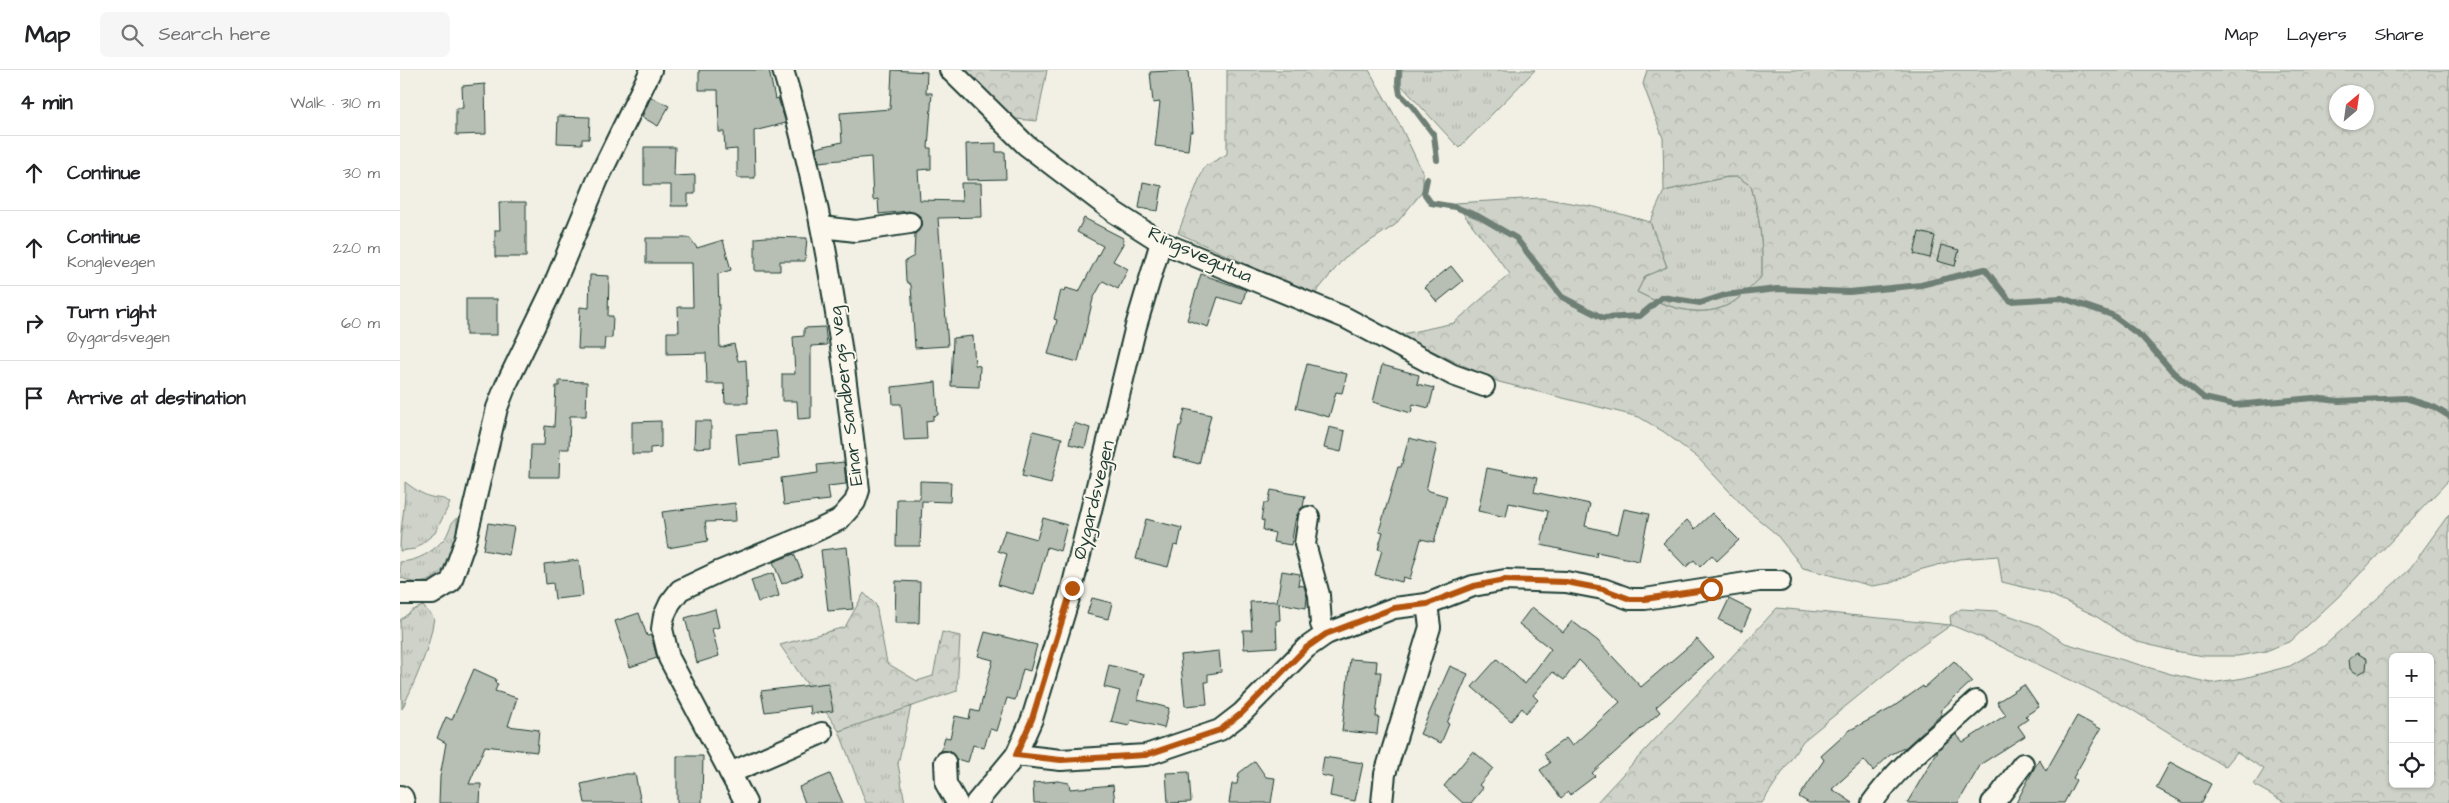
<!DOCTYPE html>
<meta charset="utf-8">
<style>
body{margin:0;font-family:"Architects Daughter",sans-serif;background:#f6f6f6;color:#202124}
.controls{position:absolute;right:15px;bottom:15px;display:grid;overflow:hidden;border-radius:8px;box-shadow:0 1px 4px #0004}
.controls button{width:45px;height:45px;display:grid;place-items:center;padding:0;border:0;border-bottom:1px solid #e0e0e0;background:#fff;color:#202124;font:25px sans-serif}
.compass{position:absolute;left:1929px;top:15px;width:45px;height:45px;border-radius:50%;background:#fff;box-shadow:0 1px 4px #0004;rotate:29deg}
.stop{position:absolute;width:15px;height:15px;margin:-11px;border:4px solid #b45309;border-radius:50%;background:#fff}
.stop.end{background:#b45309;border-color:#fff;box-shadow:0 1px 5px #0008}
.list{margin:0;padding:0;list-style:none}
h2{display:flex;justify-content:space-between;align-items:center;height:65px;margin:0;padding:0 20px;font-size:21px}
h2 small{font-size:16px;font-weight:400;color:#757577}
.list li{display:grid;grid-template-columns:32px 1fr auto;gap:15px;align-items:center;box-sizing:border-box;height:75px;padding:0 20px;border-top:1px solid #e0e0e0}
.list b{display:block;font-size:19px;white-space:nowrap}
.list p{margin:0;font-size:16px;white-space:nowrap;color:#757577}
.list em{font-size:16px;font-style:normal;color:#757577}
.icon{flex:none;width:28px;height:28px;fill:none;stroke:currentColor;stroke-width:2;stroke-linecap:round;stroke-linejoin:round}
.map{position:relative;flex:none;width:2049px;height:733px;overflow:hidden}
header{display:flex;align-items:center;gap:30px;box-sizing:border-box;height:70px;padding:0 25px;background:#fff;border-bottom:1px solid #e0e0e0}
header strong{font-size:24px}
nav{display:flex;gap:28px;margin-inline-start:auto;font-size:18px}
.search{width:350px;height:45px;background:#f6f6f6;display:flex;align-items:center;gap:12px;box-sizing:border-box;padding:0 18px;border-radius:8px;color:#757577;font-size:19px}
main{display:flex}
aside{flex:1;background:#fff}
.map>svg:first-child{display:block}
</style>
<header>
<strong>Map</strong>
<div class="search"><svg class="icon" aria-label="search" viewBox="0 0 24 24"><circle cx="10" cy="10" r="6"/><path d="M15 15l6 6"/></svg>Search here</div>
<nav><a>Map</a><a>Layers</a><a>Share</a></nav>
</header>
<main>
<aside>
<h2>4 min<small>Walk · 310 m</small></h2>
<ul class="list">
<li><svg class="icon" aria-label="ahead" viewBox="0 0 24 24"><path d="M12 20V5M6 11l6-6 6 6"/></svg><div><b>Continue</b></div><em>30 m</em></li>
<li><svg class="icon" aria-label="ahead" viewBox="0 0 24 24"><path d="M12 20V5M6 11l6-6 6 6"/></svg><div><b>Continue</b><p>Konglevegen</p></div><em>220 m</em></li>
<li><svg class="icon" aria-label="right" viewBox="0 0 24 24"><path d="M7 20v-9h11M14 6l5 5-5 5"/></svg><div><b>Turn right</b><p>Øygardsvegen</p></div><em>60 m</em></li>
<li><svg class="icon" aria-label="arrive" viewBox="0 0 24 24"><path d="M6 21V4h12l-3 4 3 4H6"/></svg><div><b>Arrive at destination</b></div></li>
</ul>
</aside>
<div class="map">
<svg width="2049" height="733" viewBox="0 0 2049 733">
<defs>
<pattern id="grass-tufts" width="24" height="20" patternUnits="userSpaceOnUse" patternTransform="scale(1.25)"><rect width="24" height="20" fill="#cfd2c8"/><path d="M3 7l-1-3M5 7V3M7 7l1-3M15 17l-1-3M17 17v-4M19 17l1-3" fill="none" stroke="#b1b5ac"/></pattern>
<pattern id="forest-crowns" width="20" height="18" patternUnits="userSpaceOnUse" patternTransform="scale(1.25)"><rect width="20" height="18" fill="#cfd2c8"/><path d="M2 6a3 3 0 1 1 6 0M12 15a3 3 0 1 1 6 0" fill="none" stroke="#b1b5ac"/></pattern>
</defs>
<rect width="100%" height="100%" fill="#f2f0e5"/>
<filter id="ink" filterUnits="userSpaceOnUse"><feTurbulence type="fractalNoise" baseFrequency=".02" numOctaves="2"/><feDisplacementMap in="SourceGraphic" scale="10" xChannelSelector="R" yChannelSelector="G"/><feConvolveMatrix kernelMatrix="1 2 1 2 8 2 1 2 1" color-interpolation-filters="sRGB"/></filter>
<g filter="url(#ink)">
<g fill="url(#grass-tufts)" stroke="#77887e">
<polygon points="1002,0 1135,0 1059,78 1001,15"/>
<path d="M1327,107H1338L1351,116C1360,147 1363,174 1362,206C1352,216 1340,230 1326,236C1297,249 1264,236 1237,222L1245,206L1267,197L1250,152L1264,121Z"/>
<path d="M5,412C13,418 21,424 31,427C39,429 44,427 50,433L35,463L15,479L0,481C0,457 6,435 5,412Z"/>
<path d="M57,448C58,480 40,529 0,507V492C18,491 33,482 45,468C50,461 50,452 57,448Z"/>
<path d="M23,536L34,548C29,581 16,609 2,639L0,550L13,540Z"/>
<polygon points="511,636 498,694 505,733 466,733 439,661"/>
</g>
<g fill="url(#forest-crowns)" stroke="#77887e" fill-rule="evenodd">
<polygon points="558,0 647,0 637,51 616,49 565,2"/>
<polygon points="827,0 969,0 1000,55 1023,103 1023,121 995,155 944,188 914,225 778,163 804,97 827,84"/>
<path d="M1247,0H2049V410L1938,527L1891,571L1866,581L1838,586H1804L1774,581L1734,571L1694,545L1647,523L1602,512L1598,486L1560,489L1519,500L1491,513L1472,516L1403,498L1376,464L1347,440L1298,388L1264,362L1239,347L1099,312L998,265L1054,253L1110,204L1055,133L1141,128L1195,137L1250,152L1267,197L1245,206L1237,222C1264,236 1297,249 1326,236C1340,230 1352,216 1362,206C1363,174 1360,147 1351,116L1338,107H1327L1264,121L1263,68L1243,14ZM1936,22H1966V52H1936Z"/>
<path d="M2049,444V733H1886L1854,715L1864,699L1837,682L1825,697L1729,638L1587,570L1551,555L1506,587L1403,671L1362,733H1196L1377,538L1551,555L1550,546L1561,539L1597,541L1639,556L1665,573L1771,604L1811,613L1844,608L1890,596L1924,576L2008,501ZM1993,587H2030V714H1993Z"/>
<polygon points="464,523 476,535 487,593 517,611 533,606 542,562 560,566 557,621 439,661 380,575 445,557"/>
</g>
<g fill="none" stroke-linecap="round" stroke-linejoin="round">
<g stroke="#6e7f75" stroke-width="6">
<polyline points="999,0 998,12 1000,24 1012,36 1034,65 1037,90"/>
<polyline points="1027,109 1024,123 1031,133 1055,137 1078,146 1116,168 1162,227 1203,248 1240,246 1262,227 1300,233 1325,225 1377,219 1449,222 1521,215 1585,199 1610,231 1662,228 1712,245 1742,267 1773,302 1804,328 1835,335 1913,328 1939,331 2005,328 2034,337 2049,346"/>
</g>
</g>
<g fill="#b7beb3" stroke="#1f3d34">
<polygon points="299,0 369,0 375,29 378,28 386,53 354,61 355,108 337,108 337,79 325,80 324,62 319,62 318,20 299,20"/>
<polygon points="492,0 527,2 526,23 532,23 528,78 531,78 531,99 518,100 520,130 562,131 561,113 581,113 582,147 538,148 548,276 515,278 511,215 506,211 505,191 514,186 515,164 521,157 520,146 509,141 479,144 478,129 473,130 471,87 419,92 416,78 442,72 440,43 490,39"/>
<polygon points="788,0 793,62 790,62 788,80 755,76 760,32 753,33 750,2"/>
<polygon points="85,14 86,64 56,65 56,38 63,38 62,16"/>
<polygon points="251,27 269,36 258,56 242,47"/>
<polygon points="158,46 190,47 189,69 182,69 182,74 157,73"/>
<polygon points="596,73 596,82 605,82 606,109 567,110 566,74"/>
<polygon points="244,77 275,77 274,106 295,105 295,124 288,124 288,136 271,136 271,115 244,115"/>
<polygon points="743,112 762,116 758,141 739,138"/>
<polygon points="99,132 126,132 126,187 95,187 95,160 100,160"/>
<polygon points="684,148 723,168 723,174 713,191 728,199 718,219 703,211 693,229 678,292 648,284 657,250 654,249 661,220 665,221 666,218 679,222 703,176 677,162"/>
<polygon points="1519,162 1535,166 1530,188 1514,184"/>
<polygon points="366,167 407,168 405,191 380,191 380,201 355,201 355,168"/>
<polygon points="246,168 290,168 297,178 323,170 331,200 318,204 320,278 334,274 338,291 346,290 348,333 325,333 324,314 307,314 306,283 267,284 267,262 279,262 278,237 293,237 292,193 246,193"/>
<polygon points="1541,175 1559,180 1555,196 1537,191"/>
<polygon points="1051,196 1063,211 1037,232 1025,217"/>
<polygon points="801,204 846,220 842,234 818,227 808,257 787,250"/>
<polygon points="190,205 209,206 208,246 213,246 212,268 205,268 204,279 178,279 180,237 189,238"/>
<rect x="66" y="229" width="31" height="36"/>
<polygon points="425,257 427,275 411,276 411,348 398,349 397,331 382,331 382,304 395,304 393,267 404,266 404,258"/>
<polygon points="573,266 575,295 580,296 579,317 551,316 553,268"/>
<polygon points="907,294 947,304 942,323 936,322 929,347 896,338"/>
<polygon points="982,295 1019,305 1017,314 1034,318 1029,338 1013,334 1011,343 973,332"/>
<polygon points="159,311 187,312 186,346 170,346 169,379 160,379 159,407 130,407 131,375 144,375 145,356 154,357 156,316 159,316"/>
<polygon points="536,312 538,345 533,346 533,350 526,351 527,369 504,370 501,334 493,334 492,317"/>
<polygon points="785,339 811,345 799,394 773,387 779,356 781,356"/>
<polygon points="261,351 261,377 250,378 250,384 232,384 232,352"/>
<polygon points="295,351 311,351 311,377 294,378"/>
<polygon points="674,353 690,358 685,378 669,374"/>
<polygon points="929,357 945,361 941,382 924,378"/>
<polygon points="376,361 379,389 339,394 336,364"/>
<polygon points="633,361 662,368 651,413 622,406"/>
<polygon points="1009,368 1037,375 1026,420 1047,426 1034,472 1021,469 1010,509 1003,507 1002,512 975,505 982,480 978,479 983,462 979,461 998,397 1001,397"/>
<polygon points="444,392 446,414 428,416 430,430 384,435 381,408 418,403 417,395"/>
<polygon points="1087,398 1137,408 1134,422 1190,434 1185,456 1218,464 1224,439 1249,444 1239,491 1197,482 1196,487 1141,475 1148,441 1109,433 1106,447 1078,441"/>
<polygon points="520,411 551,412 550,432 522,431 520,476 496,476 497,429 520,429"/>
<polygon points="871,420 905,426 903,437 896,446 891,475 873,472 875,463 863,460 864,451 861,450 864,433 868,433"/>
<polygon points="335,433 336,451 305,452 308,471 268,478 262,442"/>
<polygon points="1312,443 1339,470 1317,491 1312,485 1300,497 1294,490 1286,497 1263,473 1287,450 1295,459"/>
<polygon points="643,448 667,455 660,481 647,477 634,525 598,515 607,484 598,481 605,460 637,469"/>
<polygon points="746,449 782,458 778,476 774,475 768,497 736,489"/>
<polygon points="88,453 114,457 109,485 83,480"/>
<polygon points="447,477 453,539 428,541 421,480"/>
<polygon points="394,484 403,505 382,514 373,492"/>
<polygon points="179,490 183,526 155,529 153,513 146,514 144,494"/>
<polygon points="882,501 900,504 898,515 904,516 907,527 906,538 879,533 880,550 876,551 877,577 844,579 843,560 852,560 850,532 877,531"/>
<polygon points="373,503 379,526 358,532 351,510"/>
<polygon points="496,511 520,512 519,553 495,553"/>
<polygon points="692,528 712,533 708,549 687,544"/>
<polygon points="1329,529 1351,540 1342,561 1319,550"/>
<polygon points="1132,537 1163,562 1172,551 1198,571 1241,617 1297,569 1313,587 1256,637 1260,642 1192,703 1195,706 1170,725 1168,722 1161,728 1140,700 1150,693 1144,684 1166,668 1172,676 1220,632 1179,590 1164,610 1153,602 1133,625 1138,630 1126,643 1122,638 1111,651 1072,617 1097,589 1125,614 1151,579 1119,554"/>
<polygon points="315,539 319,557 312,559 319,586 297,593 285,548"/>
<polygon points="239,543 247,566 251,565 257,588 230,597 215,551"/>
<polygon points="585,562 637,575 630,601 623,599 615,630 607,628 597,661 590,659 584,678 573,675 568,692 556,689 550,681 541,681 545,667 550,668 555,646 569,649 571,640 579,642 593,590 578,586"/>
<polygon points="819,581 821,602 808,604 808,612 805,612 807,634 785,636 780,585"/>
<polygon points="1957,583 1967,589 1966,600 1958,604 1950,599 1949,589"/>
<polygon points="950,589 977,591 976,602 981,602 976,647 979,647 977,664 942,661"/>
<polygon points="1554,591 1572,611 1540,641 1542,644 1506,677 1490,685 1473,701 1464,690 1432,719 1453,733 1409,733 1399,727 1424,690 1421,686 1450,660 1490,639 1523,616 1524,618"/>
<polygon points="709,595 744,604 738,630 769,638 764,658 731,650 729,656 711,652 720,621 704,617"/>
<polygon points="1050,596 1068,604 1047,653 1049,654 1041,673 1020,664"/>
<polygon points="74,599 96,609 95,613 98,614 95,621 117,628 108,656 139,660 137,682 85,676 69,714 81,714 80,733 39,733 40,707 46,673 37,668 46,647 52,650"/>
<polygon points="428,613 433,641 411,644 410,636 365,642 361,621"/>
<polygon points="1624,615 1639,637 1625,646 1628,649 1618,656 1625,666 1581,694 1558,733 1507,733 1539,679 1556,664 1563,672 1606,645 1597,632"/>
<polygon points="1677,646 1701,659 1673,708 1676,710 1664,733 1616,733 1639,689 1646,701"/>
<polygon points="1073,681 1093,698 1079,715 1083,718 1071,733 1063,733 1044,716"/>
<polygon points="277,686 303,686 302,733 277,733"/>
<polygon points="924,687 963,693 955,731 930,726 933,708 921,705"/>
<polygon points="855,691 866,707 875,708 871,733 829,733 832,714 837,714 839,703"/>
<polygon points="1770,692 1811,714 1801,733 1784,733 1756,718"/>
<polygon points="789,702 791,732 768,733 766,703"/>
<polygon points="225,704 235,704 241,733 185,733 181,714"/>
<polygon points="430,704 443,733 405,733 399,717"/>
<polygon points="658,711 669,713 670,719 713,715 715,733 634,733 633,713"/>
</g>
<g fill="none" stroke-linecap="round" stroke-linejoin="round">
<g stroke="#1f3d34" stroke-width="24">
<g id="minor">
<polyline points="550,0 626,75 714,142 761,172 946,248 1053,305 1084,316"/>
<polyline points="422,157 456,161 510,153"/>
<polyline points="909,447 905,474 919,525 921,554 926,564"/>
<polyline points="0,524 32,524 51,512 66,469 97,338 106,315 151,222 198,109 251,0"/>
<polyline points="616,685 632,649 672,518 736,256 761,172"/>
<polyline points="545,692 546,714 557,733"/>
<polyline points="330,703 422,663"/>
<path d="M346,733L269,588L262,559L264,546L270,533L280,520L318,502L403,467L439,450L455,432L459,420C443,278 424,137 383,0"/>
<polyline points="576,733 616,685 661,690 746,685 820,660 842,643 906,578 926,564 994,538 1027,534 1073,516 1105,510 1166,512 1203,519 1230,529 1245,529 1359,511 1380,511"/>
<polyline points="982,733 985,704 1030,557 1027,534"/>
<path d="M1472,733C1500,693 1540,664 1576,631"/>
<polyline points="1592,733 1600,725 1623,694"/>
</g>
</g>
<g stroke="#1f3d34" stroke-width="30">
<polyline id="major" points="0,729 1,733"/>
</g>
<use href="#minor" stroke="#fbf7ec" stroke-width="20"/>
<use href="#major" stroke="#fbf7ec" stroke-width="26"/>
</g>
</g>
<g fill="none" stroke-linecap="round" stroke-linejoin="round" filter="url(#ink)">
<polyline stroke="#b45309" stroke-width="6" points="672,518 632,649 616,685 661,690 746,685 820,660 842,643 906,578 926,564 994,538 1027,534 1074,516 1105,510 1166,512 1203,519 1230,529 1245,529 1311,519"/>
</g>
<g text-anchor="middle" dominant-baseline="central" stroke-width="4" stroke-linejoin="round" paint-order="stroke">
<g font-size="19" fill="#1f3d34" stroke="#fbf7ec">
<text transform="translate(800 185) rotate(24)">Ringsvegutua</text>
<text transform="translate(446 326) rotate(-97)">Einar Sandbergs veg</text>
<text transform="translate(694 430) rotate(-76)">Øygardsvegen</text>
</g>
</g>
</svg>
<div class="controls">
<button>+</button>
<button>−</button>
<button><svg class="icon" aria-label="locate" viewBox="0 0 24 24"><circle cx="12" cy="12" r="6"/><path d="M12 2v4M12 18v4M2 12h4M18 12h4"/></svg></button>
</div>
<svg class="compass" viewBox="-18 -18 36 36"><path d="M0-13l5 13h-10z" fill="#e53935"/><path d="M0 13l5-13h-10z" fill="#757577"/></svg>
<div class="stop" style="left:1311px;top:519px"></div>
<div class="stop end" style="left:672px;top:518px"></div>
</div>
</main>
